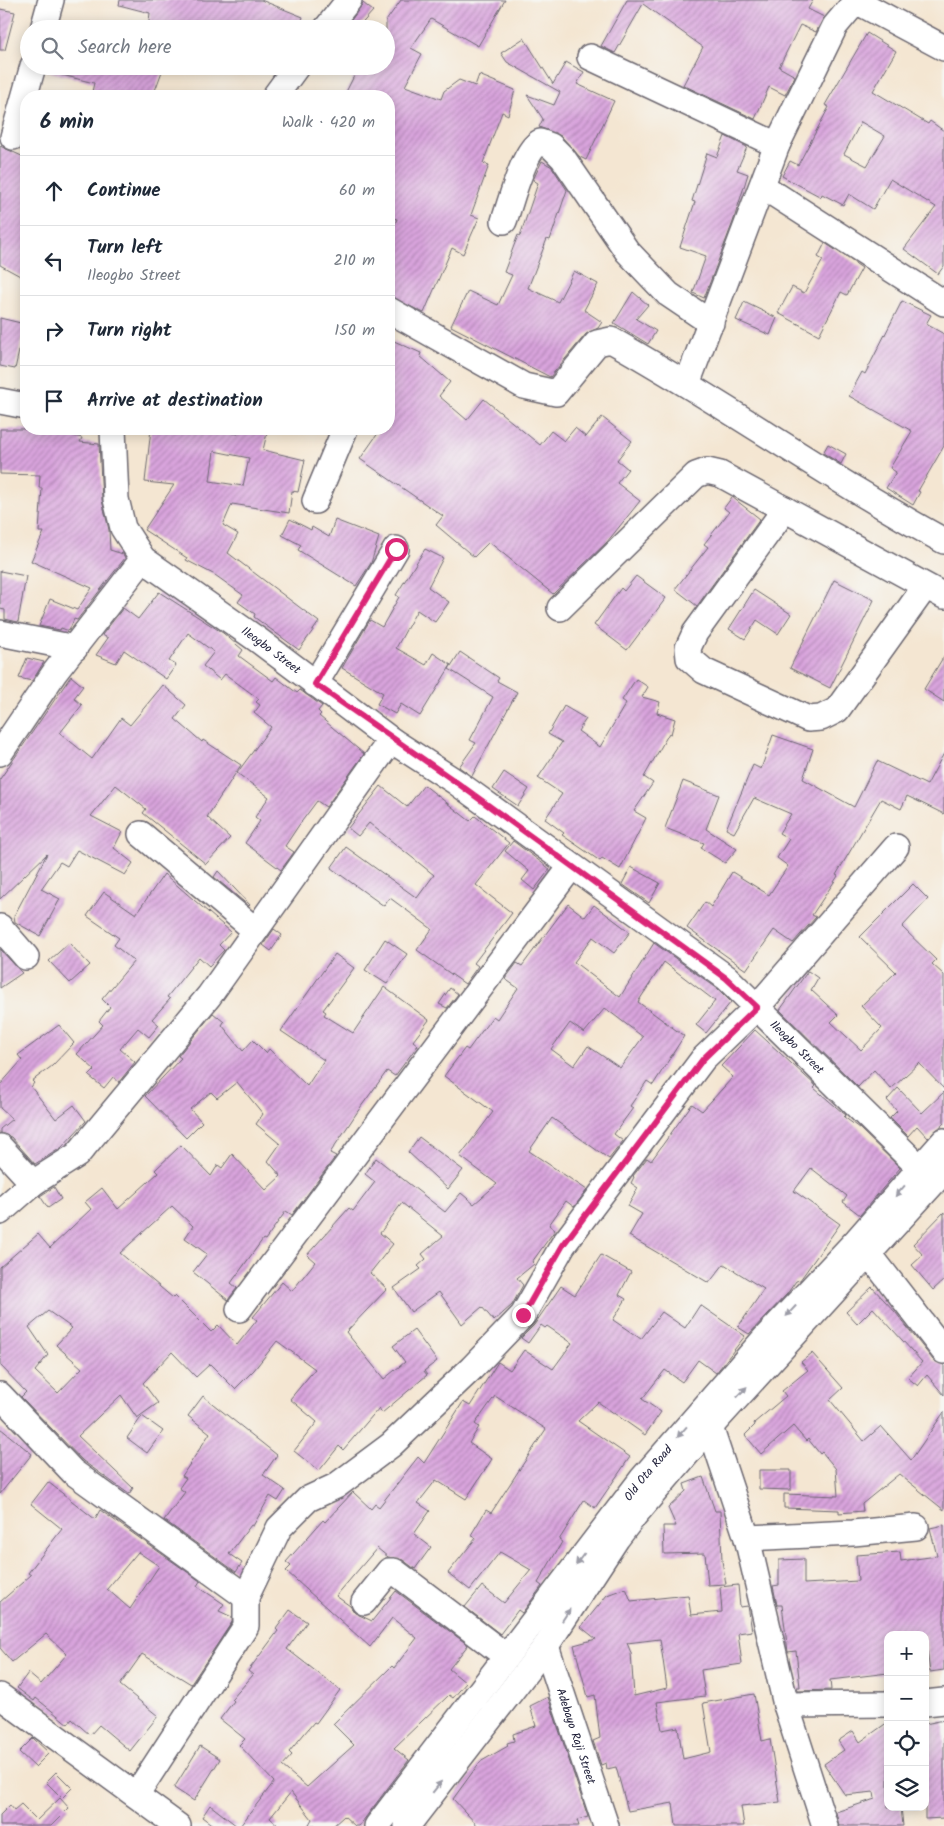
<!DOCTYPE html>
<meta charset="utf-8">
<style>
body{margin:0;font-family:Kalam,sans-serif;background:#f6f6f7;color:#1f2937}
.controls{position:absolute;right:15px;bottom:15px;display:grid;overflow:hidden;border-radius:10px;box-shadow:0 2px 12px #0003}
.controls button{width:45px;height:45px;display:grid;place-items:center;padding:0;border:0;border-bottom:1px solid #e0e1e3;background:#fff;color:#1f2937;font:25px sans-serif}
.stop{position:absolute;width:15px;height:15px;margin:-11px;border:4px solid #db2777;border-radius:50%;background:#fff}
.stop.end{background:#db2777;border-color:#fff;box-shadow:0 1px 5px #0008}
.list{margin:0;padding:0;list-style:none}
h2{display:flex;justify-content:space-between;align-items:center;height:65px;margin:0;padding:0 20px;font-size:21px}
h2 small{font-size:16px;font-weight:400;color:#747a83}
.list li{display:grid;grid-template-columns:32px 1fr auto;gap:15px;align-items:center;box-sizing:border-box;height:70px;padding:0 20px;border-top:1px solid #e0e1e3}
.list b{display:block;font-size:19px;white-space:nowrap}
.list p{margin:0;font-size:16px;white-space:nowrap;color:#747a83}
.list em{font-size:16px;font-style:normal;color:#747a83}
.icon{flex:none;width:28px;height:28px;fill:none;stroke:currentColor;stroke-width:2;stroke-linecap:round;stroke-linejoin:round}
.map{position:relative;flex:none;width:944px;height:1826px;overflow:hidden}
.search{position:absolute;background:#fff;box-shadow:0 2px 12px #0003;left:20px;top:20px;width:375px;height:55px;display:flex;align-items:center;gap:12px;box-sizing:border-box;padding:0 18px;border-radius:28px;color:#747a83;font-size:19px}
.panel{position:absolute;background:#fff;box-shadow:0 2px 12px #0003;left:20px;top:90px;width:375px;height:345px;border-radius:20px}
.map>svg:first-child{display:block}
</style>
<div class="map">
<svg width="944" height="1826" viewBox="0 0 944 1826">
<defs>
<pattern id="building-hatch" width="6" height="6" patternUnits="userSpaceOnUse" patternTransform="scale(1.25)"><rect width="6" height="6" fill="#d9a4dd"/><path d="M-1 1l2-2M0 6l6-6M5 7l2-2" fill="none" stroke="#b085b4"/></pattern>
</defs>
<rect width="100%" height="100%" fill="#f6f6f2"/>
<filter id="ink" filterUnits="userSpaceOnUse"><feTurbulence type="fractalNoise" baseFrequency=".02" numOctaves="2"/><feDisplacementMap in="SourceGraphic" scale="10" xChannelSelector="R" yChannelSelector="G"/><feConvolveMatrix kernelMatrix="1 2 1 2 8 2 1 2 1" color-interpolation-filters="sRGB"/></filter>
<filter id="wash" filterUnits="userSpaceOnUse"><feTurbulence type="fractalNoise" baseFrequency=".0096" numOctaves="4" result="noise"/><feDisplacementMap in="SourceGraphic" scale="20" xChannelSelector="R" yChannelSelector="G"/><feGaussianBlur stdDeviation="1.12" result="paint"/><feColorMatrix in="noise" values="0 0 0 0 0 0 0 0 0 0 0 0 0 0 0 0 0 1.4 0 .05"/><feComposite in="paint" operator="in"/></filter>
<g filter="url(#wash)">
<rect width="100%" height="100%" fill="#f4e6d2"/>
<g id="blocks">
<g fill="url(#building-hatch)" fill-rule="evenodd">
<polygon points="120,0 261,0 303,17 298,29 148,29 150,13 119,5"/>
<polygon points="401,0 505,0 478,46 431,19 411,48 422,54 405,86 441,99 444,91 459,80 475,86 479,75 515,90 508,115 502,112 483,163 489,165 471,215 479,218 463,254 452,248 424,313 389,296 389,239 397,219 389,217 389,96 344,96 359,66 386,66 386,21"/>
<polygon points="627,0 813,0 808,9 824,17 816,32 800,25 779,67 795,76 785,95 769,87 755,119 683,85 703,47 643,4 615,53 601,46"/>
<polygon points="363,3 373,11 357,29 345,29"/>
<polygon points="0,9 15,12 5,50 0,50"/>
<path d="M867,33L896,51L873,91L928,124L930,121L944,131V266L938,274L904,249L936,207L890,179L873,209L849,194L843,205L822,194L821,197L782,176L790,161L798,165L829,107L825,105ZM861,122L885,136L867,166L844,154Z"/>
<polygon points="524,38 553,84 566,62 584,72 577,84 614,101 586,160 580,157 561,136 539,127 543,119 527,95 554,105 560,92 507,62 501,53"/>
<polygon points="47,66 164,66 153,96 91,96 94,83 46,71"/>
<polygon points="725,136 747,147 737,170 748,174 733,222 704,298 693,293 706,256 680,247 695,202 692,201 707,153 717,157"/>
<polygon points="0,146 26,158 26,269 22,277 0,265"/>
<polygon points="542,161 552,167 567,190 550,240 547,239 528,288 558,302 574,271 598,284 584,310 602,322 598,328 586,334 550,377 451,326 468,291 498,305 512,275 504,272 518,235 520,236 538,183 533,180"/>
<polygon points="825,243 862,268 847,295 841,292 819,335 778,313 792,287 804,293 823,260 818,257"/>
<polygon points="633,292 648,305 636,319 656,331 648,344 614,323"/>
<polygon points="902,301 931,315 926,324 944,334 944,446 918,491 920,492 913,505 886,488 896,472 890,468 912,431 849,396 862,372 865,374"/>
<polygon points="744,302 777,318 770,335 736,320"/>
<polygon points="0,318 25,324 15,369 0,366"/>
<polygon points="394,341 421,353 420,356 450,382 439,396 467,420 484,399 540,445 551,431 564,441 575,428 586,437 602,417 632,441 617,460 628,469 617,483 640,501 607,542 553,594 489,542 474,557 436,525 443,516 360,459 381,429 389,429 389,353"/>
<polygon points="0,429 48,429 82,438 80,442 99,444 102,500 109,530 110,550 123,554 125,558 77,620 74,619 69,631 61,628 60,630 39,626 50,599 77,610 92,588 31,561 44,532 39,532 42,488 39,488 40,475 0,474"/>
<path d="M151,429H216L238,434L239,429H268L263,450L305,460L298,492L292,491L289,513L232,504L223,525L238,534L228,553L319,622L299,650L254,617L255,614L238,602L243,595L215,575L186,560L187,558L144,530L174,485L145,482ZM214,451L249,458L243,486L210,481Z"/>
<polygon points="828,444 846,454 841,464 823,453"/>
<polygon points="732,497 760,519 697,606 675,589 708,547 704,544 729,512 724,508"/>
<polygon points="290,519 311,530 312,527 329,537 335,520 379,537 371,563 356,586 298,550 301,545 282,535"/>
<polygon points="425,549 443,558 428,587 449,602 435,622 417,610 396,648 426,665 433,653 451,665 420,716 401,704 395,714 377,704 383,693 342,668 370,620 382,627 399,597 396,595"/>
<polygon points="0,571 26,576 18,622 5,619 5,610 0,609"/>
<polygon points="636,576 666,598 627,650 594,625 621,588 624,591"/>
<polygon points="834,580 874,600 830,688 790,668"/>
<polygon points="754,590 791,614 778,634 757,620 745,639 729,629"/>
<polygon points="159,592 223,633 243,650 239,656 273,681 276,677 297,693 300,690 322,706 318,711 321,714 319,716 364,754 326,807 317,801 299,825 285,846 294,852 281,870 245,843 260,821 255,817 269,797 237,773 271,727 254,713 260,705 256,702 259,699 225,674 220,680 203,666 214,652 188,633 169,661 176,665 166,679 124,650 116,663 96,655 108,638 102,635 123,608 138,619"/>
<polygon points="460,652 499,678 497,681 517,692 472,776 459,767 476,743 470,740 493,697 449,669"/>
<polygon points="944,656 944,702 924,689"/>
<polygon points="27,658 44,662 32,681 19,678"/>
<polygon points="71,676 83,686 74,698 82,705 60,733 92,759 121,718 130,725 163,685 186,705 175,719 202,742 203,740 241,765 207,817 230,838 206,864 143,813 146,809 116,785 91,816 122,832 114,848 133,863 125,875 77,850 67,866 60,862 41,889 60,899 40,936 15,922 14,916 47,854 0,899 0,779"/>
<polygon points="636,679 648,687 642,697 660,702 657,713 675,719 671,734 669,733 644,777 653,783 634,811 646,818 620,869 602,858 600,861 562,835 564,833 545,819 562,794 538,778 562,742 548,734 564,706 586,719 578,731 600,747 626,703 622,700"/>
<polygon points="773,735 813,749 803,779 854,807 877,761 927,785 944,753 944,814 907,796 901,809 881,799 836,875 838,876 812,915 816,917 793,943 774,930 746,970 687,928 705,902 711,907 732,872 769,895 788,866 777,858 789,839 779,833 791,814 754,798 734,833 726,829 753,765 761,769"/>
<polygon points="504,772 529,789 518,806 493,789"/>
<polygon points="683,781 719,795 706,829 737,849 725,863 701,848 704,843 665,828"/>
<polygon points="424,785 470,821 475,816 509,843 476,885 512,913 474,963 478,966 465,984 417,950 432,929 390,898 384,906 331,868 346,847 417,898 434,875 369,823 358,836 348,828 381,786 407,807"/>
<polygon points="513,841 550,869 534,890 522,880 529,871 505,851"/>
<polygon points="631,867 660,883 649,903 622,884"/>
<polygon points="218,871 250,905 249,906 214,877"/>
<polygon points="164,874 231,932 219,945 224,950 209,966 199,957 167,997 170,999 152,1019 159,1025 149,1037 138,1028 120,1049 135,1062 119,1082 113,1077 104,1088 89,1076 95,1070 77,1054 103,1025 99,1021 110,1007 102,999 134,961 114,945 119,938 87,916 104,892 136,914"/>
<polygon points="913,884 928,899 902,927 936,960 932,964 944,975 944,1089 919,1063 891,1089 874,1070 858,1087 780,1010 808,971 818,978 811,990 838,1015 831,1022 861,1050 882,1028 861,1006 896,972 860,937"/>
<path d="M568,904L585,917L594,905L630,932L614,953L593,937L574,962L620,997L654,943L718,989L731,1002L706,1033L696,1025L715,1001L664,962L638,1002L684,1036L653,1085L647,1081L630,1106L633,1108L614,1134L623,1141L609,1159L552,1118L529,1151L587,1190L574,1207L566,1201L549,1225L555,1230L532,1262L534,1264L517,1278L523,1285L512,1305L494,1321L482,1307L462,1324L439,1292L411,1312L394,1288L421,1269L418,1266L426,1259L422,1254L443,1236L402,1203L380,1233L393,1244L370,1273L387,1289L346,1332L384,1379L405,1362L393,1346L414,1330L437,1361L424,1371L427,1375L382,1413L379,1408L343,1450L339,1446L319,1471L294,1451L317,1422L290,1399L315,1369L277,1341L254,1370L235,1389L210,1364L196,1377L172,1352L143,1383L158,1403L137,1418L121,1395L78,1436L133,1488L129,1494L83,1461L21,1397L26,1392L0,1365V1267L38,1234L50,1248L91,1209L85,1202L102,1188L118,1209L158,1173L155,1170L181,1145L211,1176L218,1165L222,1168L232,1154L266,1190L281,1176L268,1161L280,1144L256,1124L263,1114L237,1082L217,1098L211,1092L190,1109L202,1122L186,1138L145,1096L181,1058L178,1056L213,1013L224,1022L222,1025L243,1051L253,1040L266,1053L269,1049L307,1086L324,1060L281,1031L335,954L354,968L323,1010L326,1012L324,1015L353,1033L384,987L429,1020L413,1041L418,1045L395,1076L387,1071L360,1108L330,1153L336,1156L292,1215L286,1211L265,1240L263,1239L231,1283L237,1288L228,1300L193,1272L207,1254L185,1238L193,1226L172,1206L120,1253L173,1298L175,1296L211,1332L218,1325L237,1345L257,1320L253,1317L282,1282L292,1291L315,1262L307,1255L349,1208L353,1211L375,1182L365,1174L376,1158L445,1212L461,1193L474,1204L497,1184L460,1156L493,1112L444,1076L465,1048L468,1050L493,1016L497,1019L518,988L505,979L517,963L522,966ZM605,1008L643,1037L620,1068L588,1046L574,1066L551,1049L570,1023L584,1033ZM48,1311L72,1328L56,1345L82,1368L58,1393L35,1371L48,1355L29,1327Z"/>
<polygon points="274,929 282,935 271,951 263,945"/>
<polygon points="385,939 407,954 387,984 365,970"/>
<polygon points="69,943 90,965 70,983 49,961"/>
<polygon points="0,949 22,973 0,988"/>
<polygon points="450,988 458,994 447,1008 439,1004"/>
<polygon points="59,1025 74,1043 52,1066 32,1081 34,1083 31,1087 56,1119 74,1105 86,1121 61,1148 35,1164 11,1137 0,1133 0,1129 12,1119 0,1108 0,1085 22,1060 18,1055"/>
<polygon points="755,1030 816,1086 814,1088 842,1112 846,1115 844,1117 859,1128 900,1168 860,1215 843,1202 847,1196 811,1168 794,1191 840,1224 800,1280 796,1281 787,1294 749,1334 738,1327 764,1289 724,1264 709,1283 629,1236 642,1214 628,1206 638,1188 631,1183 634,1177 633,1176 647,1158 651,1161 692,1104 702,1111 733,1077 721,1066"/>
<polygon points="898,1088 922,1113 944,1092 944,1123 928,1138 917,1126 908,1136 890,1118 897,1111 887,1100"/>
<polygon points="419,1137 463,1170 448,1189 408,1152"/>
<polygon points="54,1187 61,1199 48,1208 40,1196"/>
<polygon points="944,1212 944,1280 933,1290 912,1265 923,1255 913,1244"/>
<polygon points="601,1255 631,1272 619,1295 626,1299 613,1320 641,1339 662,1312 685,1328 700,1305 745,1336 716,1373 698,1360 682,1382 665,1370 642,1399 661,1412 645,1435 598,1402 578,1421 630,1457 595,1508 584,1500 559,1540 562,1542 538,1583 542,1586 522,1613 518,1610 500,1634 465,1607 482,1586 504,1603 531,1570 500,1552 470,1590 448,1573 476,1538 471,1535 486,1510 491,1513 546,1429 495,1396 475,1424 479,1427 469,1443 492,1459 466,1499 436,1480 418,1503 430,1511 414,1534 431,1547 415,1569 403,1560 388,1557 377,1548 336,1596 350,1606 355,1613 372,1621 396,1591 468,1645 449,1669 466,1683 453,1698 449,1695 394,1748 409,1760 359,1826 355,1826 344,1816 333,1826 308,1826 312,1819 291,1792 270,1818 279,1826 240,1826 274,1782 239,1745 245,1739 220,1719 234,1701 232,1699 253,1675 248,1671 278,1631 276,1629 290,1610 307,1622 287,1649 340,1690 316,1723 314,1722 289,1752 292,1755 282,1766 307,1787 354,1745 333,1724 392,1666 394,1668 417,1638 392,1618 370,1647 286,1571 291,1566 286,1562 323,1520 325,1522 353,1492 371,1509 375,1504 379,1507 418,1457 424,1463 463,1402 470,1406 498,1362 510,1370 524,1350 553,1369 572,1343 547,1326 545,1328 541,1325 528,1343 521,1338 534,1325 561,1286 575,1295"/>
<polygon points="872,1287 896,1313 933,1360 944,1365 944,1395 927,1375 918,1386 908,1378 922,1362 873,1308 857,1324 846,1312"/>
<polygon points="812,1353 843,1388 830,1400 864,1441 881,1426 911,1460 944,1412 944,1510 899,1474 862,1504 863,1511 839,1513 839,1510 784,1508 784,1494 838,1496 836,1469 822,1452 820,1454 808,1439 806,1441 793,1426 761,1454 745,1435 755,1425 754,1423 786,1396 782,1391 808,1370 801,1362"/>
<polygon points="203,1396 277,1455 263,1475 285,1490 278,1501 270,1496 253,1526 251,1525 229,1554 242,1563 236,1572 164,1520 185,1492 179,1488 186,1478 182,1476 210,1433 188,1416"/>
<polygon points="142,1416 163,1431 147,1453 127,1438"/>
<polygon points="0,1428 32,1454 0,1494"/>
<polygon points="759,1470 791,1470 791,1490 759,1489"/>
<polygon points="703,1477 715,1511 720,1511 722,1561 726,1584 708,1585 705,1553 664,1554 663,1526 676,1526 668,1508 686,1491 684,1484"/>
<path d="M48,1482L91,1516L95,1519L100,1510L200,1581L197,1586L224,1604L219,1611L232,1617V1622L191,1684L142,1654L120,1685L158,1716L130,1751L99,1725L90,1735L72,1719L68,1724L36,1698L34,1701L17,1688L28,1673L41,1684L67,1654L46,1634L12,1662L0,1648V1602L31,1575L28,1573L62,1529L31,1504ZM138,1552L159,1566L130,1609L107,1589Z"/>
<polygon points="944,1525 944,1670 930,1672 925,1635 888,1635 888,1673 830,1680 831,1690 798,1691 797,1687 800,1687 796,1651 788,1652 782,1605 777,1605 773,1586 779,1585 779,1560 804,1559 804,1584 858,1581 856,1555 900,1552 901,1561 937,1556 930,1528"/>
<path d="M738,1585L740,1607L748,1606L752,1631L738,1633L742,1664L701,1670L705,1696L657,1702L662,1730L678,1727L683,1759L711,1752L703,1703L754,1694L762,1741L770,1739L780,1802L741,1806L744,1826H676L673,1803L628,1811L616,1767L607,1769L606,1763L601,1765L593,1741L600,1738L595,1695L588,1697L574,1645L596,1639L581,1627L607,1595L626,1588L631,1601L688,1595L691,1615L722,1612L720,1587ZM660,1639L667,1688L634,1696L631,1653L627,1643Z"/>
<polygon points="548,1697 588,1817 577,1820 579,1826 478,1826 453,1799 480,1762 508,1746 507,1743 514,1741 513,1734 536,1726 530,1706"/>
<polygon points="944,1720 944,1818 925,1819 925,1724"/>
<polygon points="888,1722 888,1807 901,1807 903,1826 839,1826 836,1812 875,1799 874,1792 845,1795 824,1764 844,1750 838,1741 853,1731 860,1742"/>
<polygon points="33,1738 49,1753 35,1767 19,1752"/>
<polygon points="200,1746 220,1759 194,1801 174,1788"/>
<polygon points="56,1772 72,1788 62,1798 46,1782"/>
<polygon points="60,1798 69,1808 51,1826 0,1826 0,1815 10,1805 14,1810 21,1804 37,1820"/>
<polygon points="210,1805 237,1826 214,1826 202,1817"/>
</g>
</g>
</g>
<g filter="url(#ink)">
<use href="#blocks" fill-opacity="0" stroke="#6c6770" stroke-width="1"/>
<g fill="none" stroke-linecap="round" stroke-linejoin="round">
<g stroke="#6c6770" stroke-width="28">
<g id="minor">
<polyline points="856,1 944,48"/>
<polyline points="43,29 51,0"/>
<polyline points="326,29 349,0"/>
<polyline points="590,57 777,145"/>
<polyline points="275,96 297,66"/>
<polyline points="13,137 33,66"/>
<polyline points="762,186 944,303"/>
<path d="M504,221C511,202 523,151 540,142L551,146L563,158L627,251L668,294L711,323"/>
<path d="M389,310L524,386L556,393L597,343L611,340C724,403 830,479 944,541"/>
<polyline points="687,384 777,145 835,26 857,0"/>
<polyline points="0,401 26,406"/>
<path id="s1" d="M113,429L116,499L123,528L143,559L258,640L391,740L456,782L727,978L920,1168"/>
<polyline points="315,501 345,429"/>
<polyline points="785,509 695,633 688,648 689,658 704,671 808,719 821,718 837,710 925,587"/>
<polyline points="560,608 696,475 707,471 720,474 944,596"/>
<polyline points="0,633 75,648"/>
<polyline points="315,684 396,549"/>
<polyline points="0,753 55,672 143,559"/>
<polyline points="141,834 255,930"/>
<polyline points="0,927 26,957"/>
<polyline points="0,1147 33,1183"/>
<polyline points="0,1212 33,1183 77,1155 209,996 391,740"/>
<polyline points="869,1254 944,1351"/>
<polyline points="239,1309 571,867"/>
<polyline points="0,1395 73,1472 246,1597"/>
<polyline points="710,1427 747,1538 786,1705 825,1826"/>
<polyline points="747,1538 853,1533 916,1527"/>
<polyline points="364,1602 389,1571 394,1571 506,1656"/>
<path id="s2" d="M546,1646L606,1826"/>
<polyline points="0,1696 178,1826"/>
<polyline points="925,1703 944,1701"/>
<polyline points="786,1705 888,1704"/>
<polyline points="136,1795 246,1626 246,1597 279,1528 308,1499 336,1486 391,1445 472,1368 523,1315 563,1245 703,1059 757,1007 896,847"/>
<path id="s3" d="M377,1826L642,1479L766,1337L857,1240L944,1141"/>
<polyline points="407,1826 546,1646 617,1538 634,1516 710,1427 944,1171"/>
</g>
</g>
<use href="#minor" stroke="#fff" stroke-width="25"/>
</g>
<defs><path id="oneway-solid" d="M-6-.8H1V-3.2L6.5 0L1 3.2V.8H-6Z" transform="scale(1.25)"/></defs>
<g fill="#9c9ca7">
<use href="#oneway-solid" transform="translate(900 1191) rotate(131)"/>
<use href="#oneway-solid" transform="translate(791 1311) rotate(133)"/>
<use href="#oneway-solid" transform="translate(742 1392) rotate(-47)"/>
<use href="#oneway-solid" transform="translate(682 1432) rotate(131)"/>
<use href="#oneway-solid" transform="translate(580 1559) rotate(127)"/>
<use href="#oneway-solid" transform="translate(566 1615) rotate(-57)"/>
<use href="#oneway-solid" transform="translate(437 1787) rotate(-52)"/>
</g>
</g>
<g fill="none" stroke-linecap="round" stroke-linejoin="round" filter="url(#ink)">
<polyline stroke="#db2777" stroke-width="6" points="396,549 315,684 456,782 726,978 757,1007 703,1059 563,1245 523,1315"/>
</g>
<g text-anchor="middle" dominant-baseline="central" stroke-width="5" stroke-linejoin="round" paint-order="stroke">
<g font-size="12" fill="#22223b" stroke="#f6f6f2">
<text stroke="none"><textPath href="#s1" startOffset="294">Ileogbo Street</textPath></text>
<text stroke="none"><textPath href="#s1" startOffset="954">Ileogbo Street</textPath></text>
<text stroke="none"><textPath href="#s3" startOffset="445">Old Ota Road</textPath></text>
<text stroke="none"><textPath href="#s2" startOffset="95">Adebayo Raji Street</textPath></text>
</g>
</g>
</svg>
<div class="controls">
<button>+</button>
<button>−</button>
<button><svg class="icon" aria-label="locate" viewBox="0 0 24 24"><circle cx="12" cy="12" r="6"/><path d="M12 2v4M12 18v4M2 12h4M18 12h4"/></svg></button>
<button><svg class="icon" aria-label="layers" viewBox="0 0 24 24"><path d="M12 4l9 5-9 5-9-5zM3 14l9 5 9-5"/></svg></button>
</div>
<div class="stop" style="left:396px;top:549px"></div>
<div class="stop end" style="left:523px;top:1315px"></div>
<div class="search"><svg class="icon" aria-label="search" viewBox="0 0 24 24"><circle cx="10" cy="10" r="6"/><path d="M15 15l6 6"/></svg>Search here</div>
<section class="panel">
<h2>6 min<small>Walk · 420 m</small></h2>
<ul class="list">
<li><svg class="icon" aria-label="ahead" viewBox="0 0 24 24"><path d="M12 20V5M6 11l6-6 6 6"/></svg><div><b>Continue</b></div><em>60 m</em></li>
<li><svg class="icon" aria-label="left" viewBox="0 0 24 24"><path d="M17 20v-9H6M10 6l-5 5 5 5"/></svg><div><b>Turn left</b><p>Ileogbo Street</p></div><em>210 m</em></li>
<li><svg class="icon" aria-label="right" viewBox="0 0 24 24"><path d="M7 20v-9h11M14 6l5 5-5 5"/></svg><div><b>Turn right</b></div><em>150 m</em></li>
<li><svg class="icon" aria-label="arrive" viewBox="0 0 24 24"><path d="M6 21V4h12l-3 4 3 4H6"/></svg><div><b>Arrive at destination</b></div></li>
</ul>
</section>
</div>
